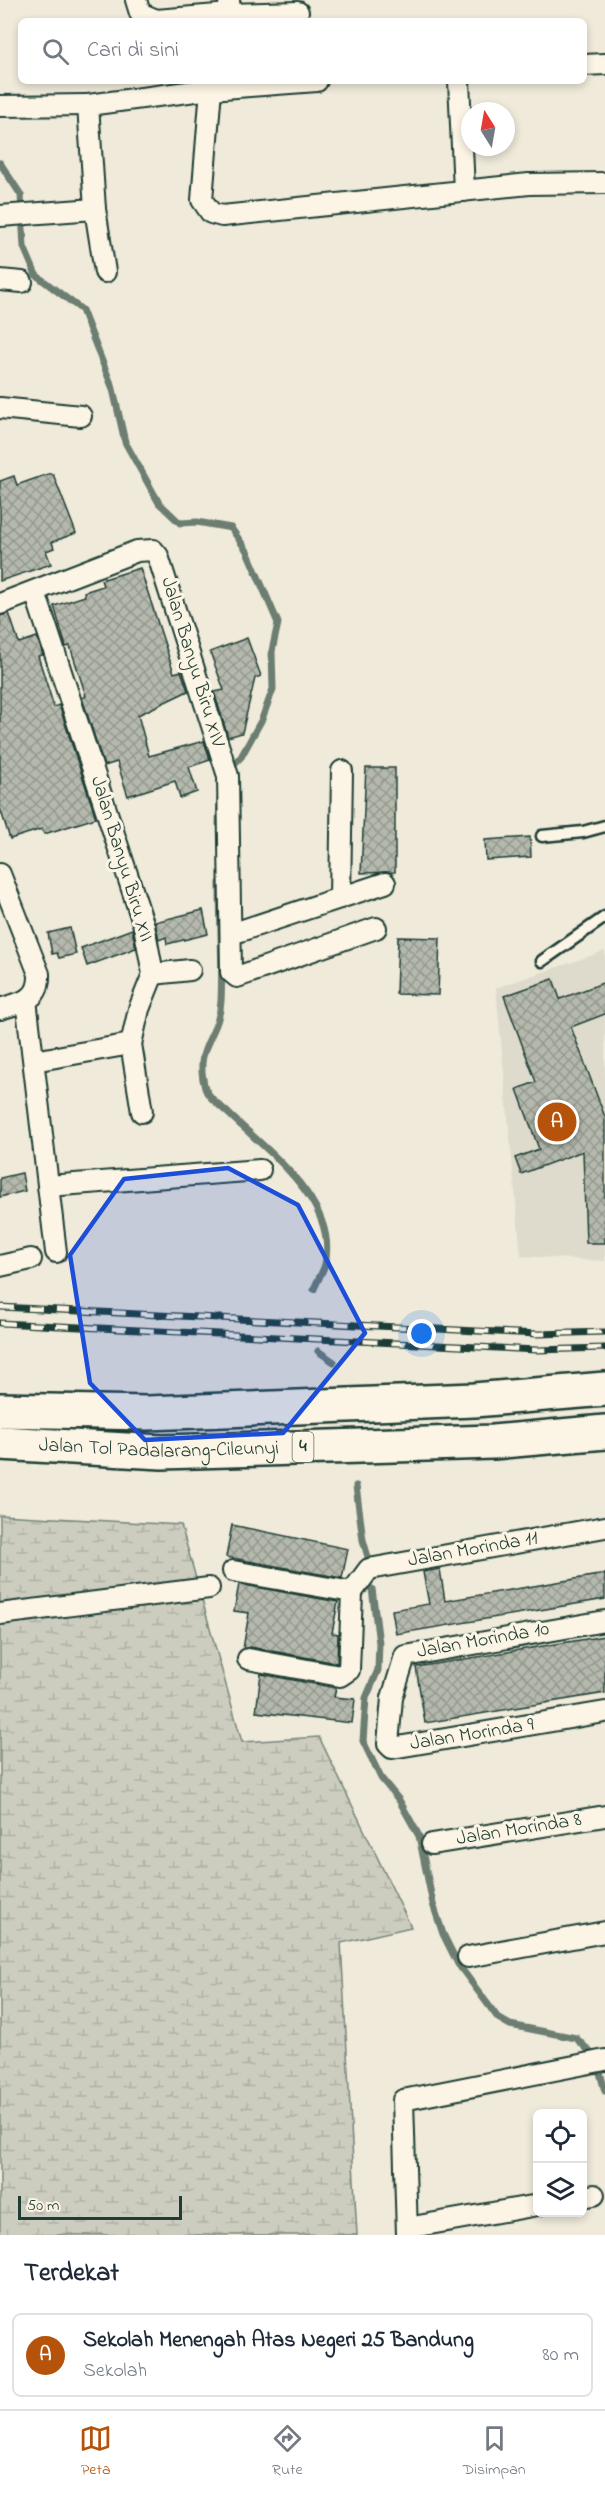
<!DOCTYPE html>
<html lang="id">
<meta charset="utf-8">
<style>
body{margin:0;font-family:"Indie Flower",sans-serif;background:#f6f6f7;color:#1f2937}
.controls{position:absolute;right:18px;bottom:18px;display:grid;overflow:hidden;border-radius:9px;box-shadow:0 3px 9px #0003}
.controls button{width:54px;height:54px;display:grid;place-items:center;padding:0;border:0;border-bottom:2px solid #e0e1e3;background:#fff;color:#1f2937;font:30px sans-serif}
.compass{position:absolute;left:461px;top:102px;width:54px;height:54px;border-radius:50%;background:#fff;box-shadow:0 3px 9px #0003;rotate:349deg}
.scale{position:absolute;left:18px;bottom:15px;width:164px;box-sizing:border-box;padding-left:6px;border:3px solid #1f3d34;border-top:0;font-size:16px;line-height:21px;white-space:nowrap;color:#1f3d34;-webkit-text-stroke:4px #fcf5e5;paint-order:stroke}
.you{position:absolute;left:422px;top:1334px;width:21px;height:21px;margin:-15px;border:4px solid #fff;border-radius:50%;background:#1a73e8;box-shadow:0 0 0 9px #1a73e833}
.badge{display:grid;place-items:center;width:39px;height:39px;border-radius:50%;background:#b45309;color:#fff;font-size:20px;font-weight:700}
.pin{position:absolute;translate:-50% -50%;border:3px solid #fff;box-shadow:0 2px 6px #0006}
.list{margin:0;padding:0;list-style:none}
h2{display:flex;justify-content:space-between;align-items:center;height:78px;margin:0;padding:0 24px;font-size:26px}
h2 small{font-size:20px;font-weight:400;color:#747a83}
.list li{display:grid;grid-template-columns:39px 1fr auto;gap:18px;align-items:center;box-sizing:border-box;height:84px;margin:0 12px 12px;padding:0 12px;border:2px solid #e0e1e3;border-radius:9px}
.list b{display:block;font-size:22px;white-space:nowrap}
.list p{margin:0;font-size:20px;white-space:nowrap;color:#747a83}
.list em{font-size:20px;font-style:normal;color:#747a83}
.icon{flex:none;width:33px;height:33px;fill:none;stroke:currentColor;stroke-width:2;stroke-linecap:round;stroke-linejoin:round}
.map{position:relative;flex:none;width:605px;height:2235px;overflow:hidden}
.search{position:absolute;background:#fff;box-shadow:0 3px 9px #0003;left:18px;right:18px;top:18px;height:66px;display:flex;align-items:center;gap:15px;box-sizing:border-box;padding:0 21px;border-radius:9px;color:#747a83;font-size:22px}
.sheet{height:174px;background:#fff}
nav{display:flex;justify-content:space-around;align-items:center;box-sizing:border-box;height:84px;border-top:2px solid #e0e1e3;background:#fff;font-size:16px;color:#747a83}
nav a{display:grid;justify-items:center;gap:3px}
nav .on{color:#b45309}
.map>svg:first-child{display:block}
</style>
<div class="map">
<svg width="605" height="2235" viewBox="0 0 605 2235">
<defs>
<pattern id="wetland-marsh" width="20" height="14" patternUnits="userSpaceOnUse" patternTransform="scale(1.5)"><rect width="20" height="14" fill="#cccdbf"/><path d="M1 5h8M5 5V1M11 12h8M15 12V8" fill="none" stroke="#afb1a5"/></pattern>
<pattern id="building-cross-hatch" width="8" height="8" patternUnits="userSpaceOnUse" patternTransform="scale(1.5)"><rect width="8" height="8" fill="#b5b9ad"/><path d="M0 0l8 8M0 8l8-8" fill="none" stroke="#93988e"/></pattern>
</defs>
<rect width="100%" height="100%" fill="#efeada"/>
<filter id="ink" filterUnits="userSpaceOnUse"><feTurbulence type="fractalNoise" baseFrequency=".0167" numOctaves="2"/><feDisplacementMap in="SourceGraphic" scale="12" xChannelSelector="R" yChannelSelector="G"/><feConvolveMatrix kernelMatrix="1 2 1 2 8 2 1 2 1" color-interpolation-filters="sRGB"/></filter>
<g filter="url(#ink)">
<polygon fill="#dedbcc" points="605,951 605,1261 521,1256 496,988"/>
<polygon fill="url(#wetland-marsh)" stroke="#76857a" stroke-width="1.5" points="0,1515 181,1525 242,1742 319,1737 411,1927 341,1943 357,2235 0,2235"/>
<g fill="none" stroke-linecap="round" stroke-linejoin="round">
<g stroke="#6c7d71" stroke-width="7">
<polyline points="0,163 21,195 24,247 36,275 82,310 113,389 125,442 159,503 180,523 197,522 231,528 247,551 278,623 272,651 273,689 262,719 241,757 228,770"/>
<polyline points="219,824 220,799"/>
<path d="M220,883C220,922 223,962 221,1001C219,1039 193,1045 205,1088C208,1098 222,1107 229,1114C267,1151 339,1202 325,1264C323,1272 317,1281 314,1289"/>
<polyline points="318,1351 334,1362"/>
<polyline points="356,1486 363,1540 368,1557"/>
<polyline points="372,1589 379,1643 378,1670 366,1698 363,1741 381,1778 399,1800 419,1836 433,1904 443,1934 458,1964 498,2018 510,2025 576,2038 596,2058 605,2091"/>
</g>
</g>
<g fill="url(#building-cross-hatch)" stroke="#1f3d34" stroke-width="1.5">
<polygon points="48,474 53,474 76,533 52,542 54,548 46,551 51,564 0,581 0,481 14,476 17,485"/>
<polygon points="140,568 174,673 181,671 188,691 138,715 149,756 204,741 210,760 189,767 197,792 180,798 175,781 128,796 117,762 104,766 82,698 86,696 70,646 66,647 54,606 85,596 84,592 103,586 101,580"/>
<polygon points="9,613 19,643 37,637 43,655 38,656 54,707 59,705 96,818 44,834 42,829 10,839 0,808 0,616"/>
<polygon points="247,638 261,676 255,678 242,733 228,737 214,692 224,690 210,652"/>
<polygon points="366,768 395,768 395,872 361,873"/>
<polygon points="530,837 531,857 486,860 485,840"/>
<polygon points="203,910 208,934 167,944 166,937 159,940 155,922"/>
<polygon points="70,928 76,954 59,958 57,953 52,954 48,933"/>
<polygon points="132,929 136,948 87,966 81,948"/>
<polygon points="398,937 440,938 438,995 396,994"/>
<polygon points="553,979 560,999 605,982 605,1014 571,1027 605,1117 605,1243 586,1243 583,1151 521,1174 515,1158 539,1149 517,1089 536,1082 504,996"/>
<polygon points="22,1173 25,1191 0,1197 0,1178"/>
<polygon points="232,1525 348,1549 342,1578 226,1557"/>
<polygon points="440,1569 445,1601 605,1574 605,1599 396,1634 392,1610 429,1604 423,1572"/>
<polygon points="239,1584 338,1602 332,1633 338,1634 337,1663 250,1647 243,1649 249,1613 234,1611"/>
<polygon points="605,1636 605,1693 425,1723 416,1667"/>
<polygon points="261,1674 336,1688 334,1697 355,1699 352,1723 256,1712"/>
</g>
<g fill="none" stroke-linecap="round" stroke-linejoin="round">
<g stroke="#1f3d34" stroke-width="15">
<g id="service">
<polyline points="542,836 583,832 605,826"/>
<polyline points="542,961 605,917"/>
</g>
</g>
<g stroke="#1f3d34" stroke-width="24">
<g id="minor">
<polyline points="136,0 140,13 156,20 230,14"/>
<polyline points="229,0 230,14 298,12"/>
<polyline points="584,65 605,64"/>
<polyline points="459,81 464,191"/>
<polyline points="211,89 202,200 211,213 222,216 529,184 605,183"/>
<polyline points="0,106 88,105"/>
<polyline points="95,209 105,272"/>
<polyline points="0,216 95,209 88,105 211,89 317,81"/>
<polyline points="0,280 22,282"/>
<polyline points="0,408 81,416"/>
<polyline points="35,592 144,926 153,974 139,1009 131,1044 45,1059"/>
<polyline points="0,604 137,551 153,550 158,556 228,776 231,972 237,977 376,928"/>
<path d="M0,874L39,974C40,1001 22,1002 0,1009"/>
<polyline points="340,898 342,771"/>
<polyline points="231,934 385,883"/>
<polyline points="153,974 190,970"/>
<polyline points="26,1000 56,1252"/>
<polyline points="131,1044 142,1112"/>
<polyline points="48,1186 260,1170"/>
<polyline points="0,1266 31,1259"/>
<polyline points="233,1571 352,1592 349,1670 340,1676 248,1659"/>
<polyline points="352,1592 369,1569 605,1527"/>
<polyline points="0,1614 209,1588"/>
<polyline points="605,1621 405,1656 392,1698 388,1744 392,1748 605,1712"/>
<polyline points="432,1844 605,1816"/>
<polyline points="468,1957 605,1932"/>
<polyline points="582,2197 594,2195"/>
<polyline points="407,2228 538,2205"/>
<polyline points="407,2235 403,2100 605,2060"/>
</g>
</g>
<g stroke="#1f3d34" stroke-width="38">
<g id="motorway">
<polyline points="0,1410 148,1413 474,1400 605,1389"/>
<path id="s1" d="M0,1443L162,1452L493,1442L605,1432"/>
</g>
</g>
<use href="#service" stroke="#fcf5e5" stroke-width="10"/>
<use href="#minor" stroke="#fcf5e5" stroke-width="20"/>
<use href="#motorway" stroke="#fcf5e5" stroke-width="33"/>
<g stroke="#1f3d34" stroke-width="7">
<g id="rail">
<polyline points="0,1307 538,1334 605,1332"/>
<polyline points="0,1323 537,1350 605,1348"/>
</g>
</g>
<use href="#rail" stroke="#fcf5e5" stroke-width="4.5" stroke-dasharray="14" stroke-linecap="butt"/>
</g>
</g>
<path fill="#1d4ed8" fill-opacity="0.2" stroke="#1d4ed8" stroke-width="4.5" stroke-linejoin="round" d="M228,1168L298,1205L365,1333L283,1433L145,1440L90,1383L70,1255L124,1179Z"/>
<g text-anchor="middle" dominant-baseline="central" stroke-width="6" stroke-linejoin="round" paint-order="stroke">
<rect fill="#fcf5e5" stroke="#617469" stroke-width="1.5" x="292.5" y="1432" width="21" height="30" rx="4.5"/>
<g font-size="18" font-weight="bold" fill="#1f3d34">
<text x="303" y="1447">4</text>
</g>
<g font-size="20" fill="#1f3d34" stroke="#fcf5e5">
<text transform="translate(192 662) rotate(73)">Jalan Banyu Biru XIV</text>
<text transform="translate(121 859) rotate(73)">Jalan Banyu Biru XII</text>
<text stroke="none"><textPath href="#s1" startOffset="159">Jalan Tol Padalarang–Cileunyi</textPath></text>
<text transform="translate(473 1550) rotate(-10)">Jalan Morinda 11</text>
<text transform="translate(483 1641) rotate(-10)">Jalan Morinda 10</text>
<text transform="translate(472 1735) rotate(-9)">Jalan Morinda 9</text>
<text transform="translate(519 1830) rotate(-9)">Jalan Morinda 8</text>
</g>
</g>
</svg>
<div class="controls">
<button><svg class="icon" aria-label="locate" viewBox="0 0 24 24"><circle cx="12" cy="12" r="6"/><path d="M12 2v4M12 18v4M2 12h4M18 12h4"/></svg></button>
<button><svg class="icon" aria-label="layers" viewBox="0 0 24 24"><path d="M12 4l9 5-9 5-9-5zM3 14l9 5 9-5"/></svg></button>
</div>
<svg class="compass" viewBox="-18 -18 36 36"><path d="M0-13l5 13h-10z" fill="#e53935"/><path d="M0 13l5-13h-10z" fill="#747a83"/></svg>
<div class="scale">50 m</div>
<div class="you"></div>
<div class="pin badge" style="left:557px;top:1122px">A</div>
<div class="search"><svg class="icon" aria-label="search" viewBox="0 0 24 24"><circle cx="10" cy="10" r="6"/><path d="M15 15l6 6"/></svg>Cari di sini</div>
</div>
<section class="sheet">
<h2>Terdekat<small></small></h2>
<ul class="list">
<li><span class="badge">A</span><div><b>Sekolah Menengah Atas Negeri 25 Bandung</b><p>Sekolah</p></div><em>80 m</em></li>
</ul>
</section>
<nav>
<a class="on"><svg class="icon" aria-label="map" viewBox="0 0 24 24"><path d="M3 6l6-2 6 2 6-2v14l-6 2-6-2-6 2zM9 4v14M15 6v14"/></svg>Peta</a>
<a><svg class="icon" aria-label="directions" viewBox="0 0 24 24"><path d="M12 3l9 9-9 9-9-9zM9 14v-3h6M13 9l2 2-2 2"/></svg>Rute</a>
<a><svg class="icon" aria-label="saved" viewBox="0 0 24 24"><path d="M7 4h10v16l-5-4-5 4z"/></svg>Disimpan</a>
</nav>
